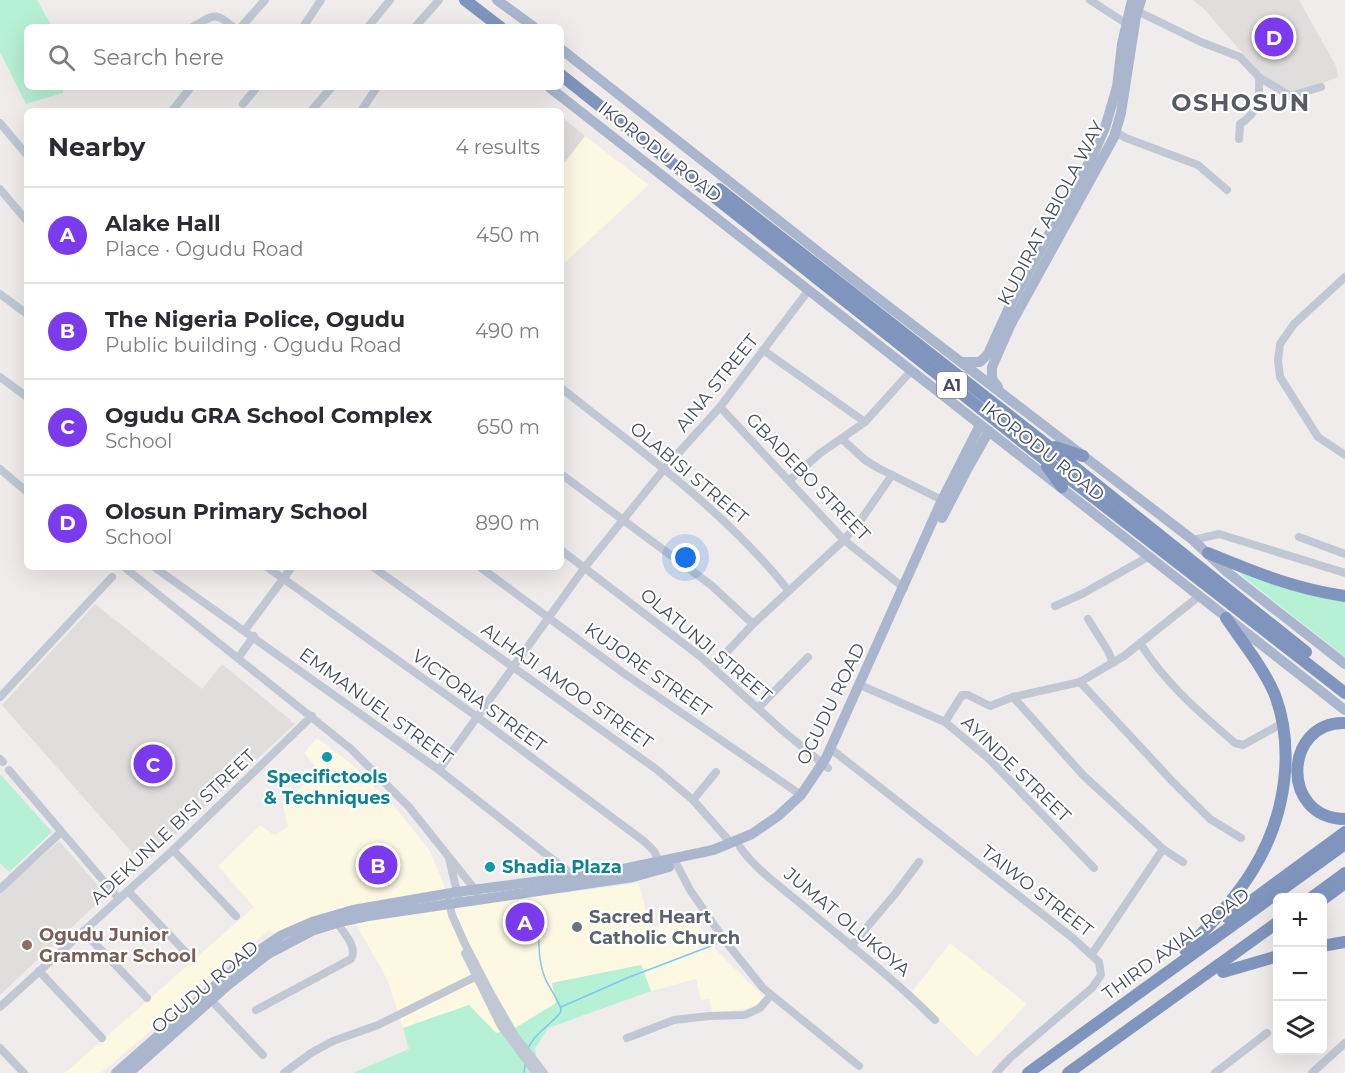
<!DOCTYPE html>
<meta charset="utf-8">
<style>
body{margin:0;font-family:Montserrat,sans-serif;background:#f2f2f3;color:#2b2b33}
.controls{position:absolute;right:18px;bottom:18px;display:grid;overflow:hidden;border-radius:9px;box-shadow:0 6px 24px #0002}
.controls button{width:54px;height:54px;display:grid;place-items:center;padding:0;border:0;border-bottom:2px solid #e1e1e2;background:#fff;color:#2b2b33;font:30px sans-serif}
.you{position:absolute;left:686px;top:558px;width:21px;height:21px;margin:-15px;border:4px solid #fff;border-radius:50%;background:#1a73e8;box-shadow:0 0 0 9px #1a73e833}
.badge{display:grid;place-items:center;width:39px;height:39px;border-radius:50%;background:#7c3aed;color:#fff;font-size:20px;font-weight:700}
.pin{position:absolute;translate:-50% -50%;border:3px solid #fff;box-shadow:0 2px 6px #0006}
.list{margin:0;padding:0;list-style:none}
h2{display:flex;justify-content:space-between;align-items:center;height:78px;margin:0;padding:0 24px;font-size:26px}
h2 small{font-size:20px;font-weight:400;color:#7c7c81}
.list li{display:grid;grid-template-columns:39px 1fr auto;gap:18px;align-items:center;box-sizing:border-box;height:96px;padding:0 24px;border-top:2px solid #e1e1e2}
.list b{display:block;font-size:22px;white-space:nowrap}
.list p{margin:0;font-size:20px;white-space:nowrap;color:#7c7c81}
.list em{font-size:20px;font-style:normal;color:#7c7c81}
.icon{flex:none;width:33px;height:33px;fill:none;stroke:currentColor;stroke-width:2;stroke-linecap:round;stroke-linejoin:round}
.map{position:relative;flex:none;width:1345px;height:1073px;overflow:hidden}
.search{position:absolute;background:#fff;box-shadow:0 6px 24px #0002;left:24px;top:24px;width:540px;height:66px;display:flex;align-items:center;gap:15px;box-sizing:border-box;padding:0 21px;border-radius:9px;color:#7c7c81;font-size:22px}
.panel{position:absolute;background:#fff;box-shadow:0 6px 24px #0002;left:24px;top:108px;width:540px;height:462px;border-radius:9px}
.map>svg:first-child{display:block}
</style>
<div class="map">
<svg width="1345" height="1073" viewBox="0 0 1345 1073">
<rect width="100%" height="100%" fill="#efeceb"/>
<g fill="#fcf8e2">
<polygon points="585,136 649,185 561,266 561,167"/>
<polygon points="317,738 349,762 395,807 430,851 453,907 639,883 650,927 697,922 719,953 764,997 752,1008 712,1013 709,999 701,1000 696,979 651,991 641,965 552,983 556,1003 512,1030 495,1033 469,1005 403,1028 388,981 356,924 315,936 290,949 269,930 101,1073 65,1073 254,907 218,866 260,825 274,835 288,827 283,804 320,771 304,753"/>
<polygon points="950,943 1027,1004 977,1057 912,992"/>
</g>
<g fill="#e0dddd">
<polygon points="1192,0 1299,0 1336,66 1338,77 1293,94 1259,72 1203,8"/>
<polygon points="561,116 585,136 561,167"/>
<polygon points="95,604 202,689 222,664 295,724 143,865 2,705"/>
<polygon points="59,841 106,895 0,995 0,893"/>
</g>
<g fill="#b6f0d5">
<polygon points="0,0 37,0 52,27 27,27 27,87 63,87 63,93 26,104 0,52"/>
<path d="M1241,572C1276,586 1309,595 1345,601V657L1240,574Z"/>
<polygon points="0,774 52,832 9,872 0,863"/>
<polygon points="641,965 651,991 548,1028 535,1049 539,1071 543,1073 353,1073 409,1049 403,1028 469,1005 496,1033 512,1030 556,1003 552,983"/>
</g>
<g fill="none" stroke-linecap="round" stroke-linejoin="round">
<g stroke="#81c7ef" stroke-width="1.5">
<polyline points="561,1007 627,978 716,944"/>
<path d="M528,1049C534,1032 559,1019 561,1011C562,1005 548,986 545,978C537,959 540,939 537,919"/>
<polyline points="524,1073 525,1065"/>
</g>
<g stroke="#c1c8d4" stroke-width="8">
<polyline points="1090,0 1130,26"/>
<polyline points="1137,11 1201,42 1240,57 1259,77 1290,96 1321,87"/>
<path d="M192,27C213,16 214,10 233,27"/>
<polyline points="241,27 265,0"/>
<polyline points="303,27 321,0"/>
<polyline points="368,27 390,0"/>
<polyline points="415,27 439,0"/>
<polyline points="243,104 257,87"/>
<polyline points="172,111 191,87"/>
<polyline points="311,111 332,87"/>
<polyline points="361,111 377,87"/>
<polyline points="0,123 27,155"/>
<polyline points="1116,132 1126,138 1198,165 1227,190"/>
<path d="M1239,139L1240,124C1259,112 1260,99 1259,77"/>
<polyline points="0,189 27,221"/>
<polyline points="1345,277 1294,324 1280,344 1278,361 1280,377 1318,437 1345,455"/>
<polyline points="0,294 27,314"/>
<polyline points="763,350 865,422"/>
<polyline points="0,377 27,397"/>
<path d="M561,388C641,451 725,511 789,591"/>
<polyline points="720,407 844,540 904,588"/>
<polyline points="842,439 865,460 878,468 942,500"/>
<polyline points="0,469 27,492"/>
<polyline points="561,474 711,585 753,624"/>
<polyline points="790,480 819,454 865,422 911,371"/>
<polyline points="1299,537 1345,554"/>
<polyline points="1193,540 1219,534 1345,573"/>
<polyline points="561,550 701,657 783,731 828,768"/>
<polyline points="124,567 351,749 409,807 477,892"/>
<polyline points="154,567 439,770 575,877"/>
<polyline points="267,567 476,716 645,842 654,851 661,866"/>
<polyline points="373,567 656,769 693,800 731,843"/>
<polyline points="480,567 622,672 801,795"/>
<polyline points="1055,606 1082,594 1148,557"/>
<polyline points="1088,619 1108,651 1113,663"/>
<polyline points="245,630 292,567"/>
<path d="M1140,643C1165,683 1200,713 1235,743L1243,745L1283,723"/>
<polyline points="238,658 254,636"/>
<polyline points="713,667 753,624 844,540 863,517 892,475"/>
<polyline points="1080,682 1172,781 1210,819 1241,838"/>
<polyline points="860,685 945,722 989,759 1094,868"/>
<polyline points="0,697 112,577"/>
<polyline points="1013,697 1083,775 1163,849 1183,862"/>
<polyline points="759,707 808,657"/>
<polyline points="945,722 962,695 968,695 990,706 1013,697 1080,682 1124,656 1198,597"/>
<polyline points="831,749 1074,939 1099,962 1101,975 1092,988 1011,1057 996,1073"/>
<polyline points="0,759 3,762"/>
<polyline points="9,770 119,899"/>
<polyline points="439,770 585,567 664,469 720,407 808,291"/>
<polyline points="693,800 716,772"/>
<path d="M740,847C755,869 781,887 801,904C846,942 893,978 935,1020"/>
<polyline points="173,850 236,916"/>
<polyline points="449,858 458,896"/>
<polyline points="677,865 690,890 726,942 763,988 859,1066"/>
<polyline points="0,889 61,832"/>
<polyline points="128,891 192,959"/>
<polyline points="449,901 452,915 465,944 490,992 515,1036 544,1073"/>
<polyline points="83,931 147,998"/>
<polyline points="851,946 895,894 919,862"/>
<polyline points="465,953 501,1026 536,1073"/>
<polyline points="1092,954 1163,849"/>
<polyline points="39,971 102,1038"/>
<polyline points="211,1000 263,1055"/>
<polyline points="0,1007 173,850 312,716"/>
<path d="M256,1010L351,959C358,947 344,933 337,923"/>
<polyline points="627,1038 674,1020 709,1016 745,1015 760,1008 771,995"/>
<polyline points="0,1048 24,1073"/>
<polyline points="284,1073 311,1053 333,1041 378,1025 475,977"/>
<polyline points="1215,1073 1267,1033"/>
<polyline points="1312,1073 1345,1043"/>
</g>
<g stroke="#a9b6cd" stroke-width="10">
<polyline points="497,0 534,27"/>
<polyline points="561,49 863,287 1193,540 1227,572 1345,664"/>
<polyline points="549,87 1345,710"/>
<polyline points="964,362 980,362 988,354 1011,303 1092,157 1105,128 1117,87 1122,44 1132,0"/>
<polyline points="998,387 992,379 992,367 1011,324 1114,137 1121,113 1136,16 1141,0"/>
<polyline points="942,518 969,466 989,431"/>
<polyline points="116,1073 243,961 282,935 312,922 353,910 457,892 609,872 713,850 752,834 778,816 801,795 826,758 942,500 980,425"/>
<polyline points="129,1073 228,985 268,954 312,931 340,922 368,916 633,877 669,867"/>
</g>
<g stroke="#8095be" stroke-width="12">
<polyline points="465,0 500,27"/>
<polyline points="561,75 1039,455 1345,693"/>
<polyline points="719,189 1047,445 1306,652"/>
<polyline points="1055,447 1083,456"/>
<polyline points="1047,466 1062,487"/>
<path d="M1208,553C1254,572 1295,589 1345,596"/>
<path d="M1345,723C1284,721 1279,818 1345,819"/>
<polyline points="1311,898 1345,873"/>
<polyline points="1322,900 1345,883"/>
<polyline points="1228,918 1345,832"/>
<polyline points="1322,946 1345,942"/>
<path d="M1185,950C1238,899 1279,848 1285,772C1287,746 1284,719 1275,695C1263,667 1243,643 1226,618"/>
<polyline points="1223,972 1278,956"/>
<polyline points="1028,1073 1345,844"/>
<polyline points="1068,1073 1278,922"/>
</g>
</g>
<g fill="#0f9aa8" stroke="#fff" stroke-width="2">
<circle cx="327" cy="757" r="6"/>
<circle cx="490" cy="867" r="6"/>
</g>
<circle fill="#6b7280" stroke="#fff" stroke-width="2" cx="577" cy="927" r="6"/>
<circle fill="#8d6e63" stroke="#fff" stroke-width="2" cx="27" cy="945" r="6"/>
<g text-anchor="middle" dominant-baseline="central" stroke-width="4.5" stroke-linejoin="round" paint-order="stroke">
<rect fill="#fff" stroke="#7b828c" stroke-width="1.5" x="937" y="372" width="30" height="26" rx="4.5"/>
<g font-size="16" font-weight="bold" fill="#434c5a">
<text x="952" y="385">A1</text>
</g>
<g font-size="18" fill="#434c5a" stroke="#fff">
<text transform="translate(660 152) rotate(38)">IKORODU ROAD</text>
<text transform="translate(1051 213) rotate(-62)">KUDIRAT ABIOLA WAY</text>
<text transform="translate(717 383) rotate(-51)">AINA STREET</text>
<text transform="translate(1043 451) rotate(38)">IKORODU ROAD</text>
<text transform="translate(689 473) rotate(40)">OLABISI STREET</text>
<text transform="translate(808 477) rotate(46)">GBADEBO STREET</text>
<text transform="translate(706 645) rotate(40)">OLATUNJI STREET</text>
<text transform="translate(648 670) rotate(35)">KUJORE STREET</text>
<text transform="translate(567 686) rotate(35)">ALHAJI AMOO STREET</text>
<text transform="translate(479 701) rotate(36)">VICTORIA STREET</text>
<text transform="translate(831 704) rotate(-64)">OGUDU ROAD</text>
<text transform="translate(376 706) rotate(36)">EMMANUEL STREET</text>
<text transform="translate(1016 769) rotate(44)">AYINDE STREET</text>
<text transform="translate(173 827) rotate(-43)">ADEKUNLE BISI STREET</text>
<text transform="translate(1037 891) rotate(38)">TAIWO STREET</text>
<text transform="translate(847 922) rotate(40)">JUMAT OLUKOYA</text>
<text transform="translate(1176 944) rotate(-36)">THIRD AXIAL ROAD</text>
<text transform="translate(205 987) rotate(-40)">OGUDU ROAD</text>
</g>
<g font-size="18" font-weight="bold" fill="#0d838f" stroke="#fff">
<text x="327" y="777">Specifictools<tspan x="327" dy="21">&amp; Techniques</tspan></text>
<text x="502" y="867" text-anchor="start">Shadia Plaza</text>
</g>
<g font-size="18" font-weight="bold" fill="#5b616d" stroke="#fff" text-anchor="start">
<text x="589" y="917">Sacred Heart<tspan x="589" dy="21">Catholic Church</tspan></text>
</g>
<g font-size="18" font-weight="bold" fill="#785e54" stroke="#fff" text-anchor="start">
<text x="39" y="935">Ogudu Junior<tspan x="39" dy="21">Grammar School</tspan></text>
</g>
<g font-size="24" font-weight="bold" letter-spacing="1.5" fill="#585b61" stroke="#fff">
<text x="1241" y="102">OSHOSUN</text>
</g>
</g>
</svg>
<div class="controls">
<button>+</button>
<button>−</button>
<button><svg class="icon" aria-label="layers" viewBox="0 0 24 24"><path d="M12 4l9 5-9 5-9-5zM3 14l9 5 9-5"/></svg></button>
</div>
<div class="you"></div>
<div class="pin badge" style="left:525px;top:922px">A</div>
<div class="pin badge" style="left:378px;top:865px">B</div>
<div class="pin badge" style="left:153px;top:764px">C</div>
<div class="pin badge" style="left:1274px;top:37px">D</div>
<div class="search"><svg class="icon" aria-label="search" viewBox="0 0 24 24"><circle cx="10" cy="10" r="6"/><path d="M15 15l6 6"/></svg>Search here</div>
<section class="panel">
<h2>Nearby<small>4 results</small></h2>
<ul class="list">
<li><span class="badge">A</span><div><b>Alake Hall</b><p>Place · Ogudu Road</p></div><em>450 m</em></li>
<li><span class="badge">B</span><div><b>The Nigeria Police, Ogudu</b><p>Public building · Ogudu Road</p></div><em>490 m</em></li>
<li><span class="badge">C</span><div><b>Ogudu GRA School Complex</b><p>School</p></div><em>650 m</em></li>
<li><span class="badge">D</span><div><b>Olosun Primary School</b><p>School</p></div><em>890 m</em></li>
</ul>
</section>
</div>
